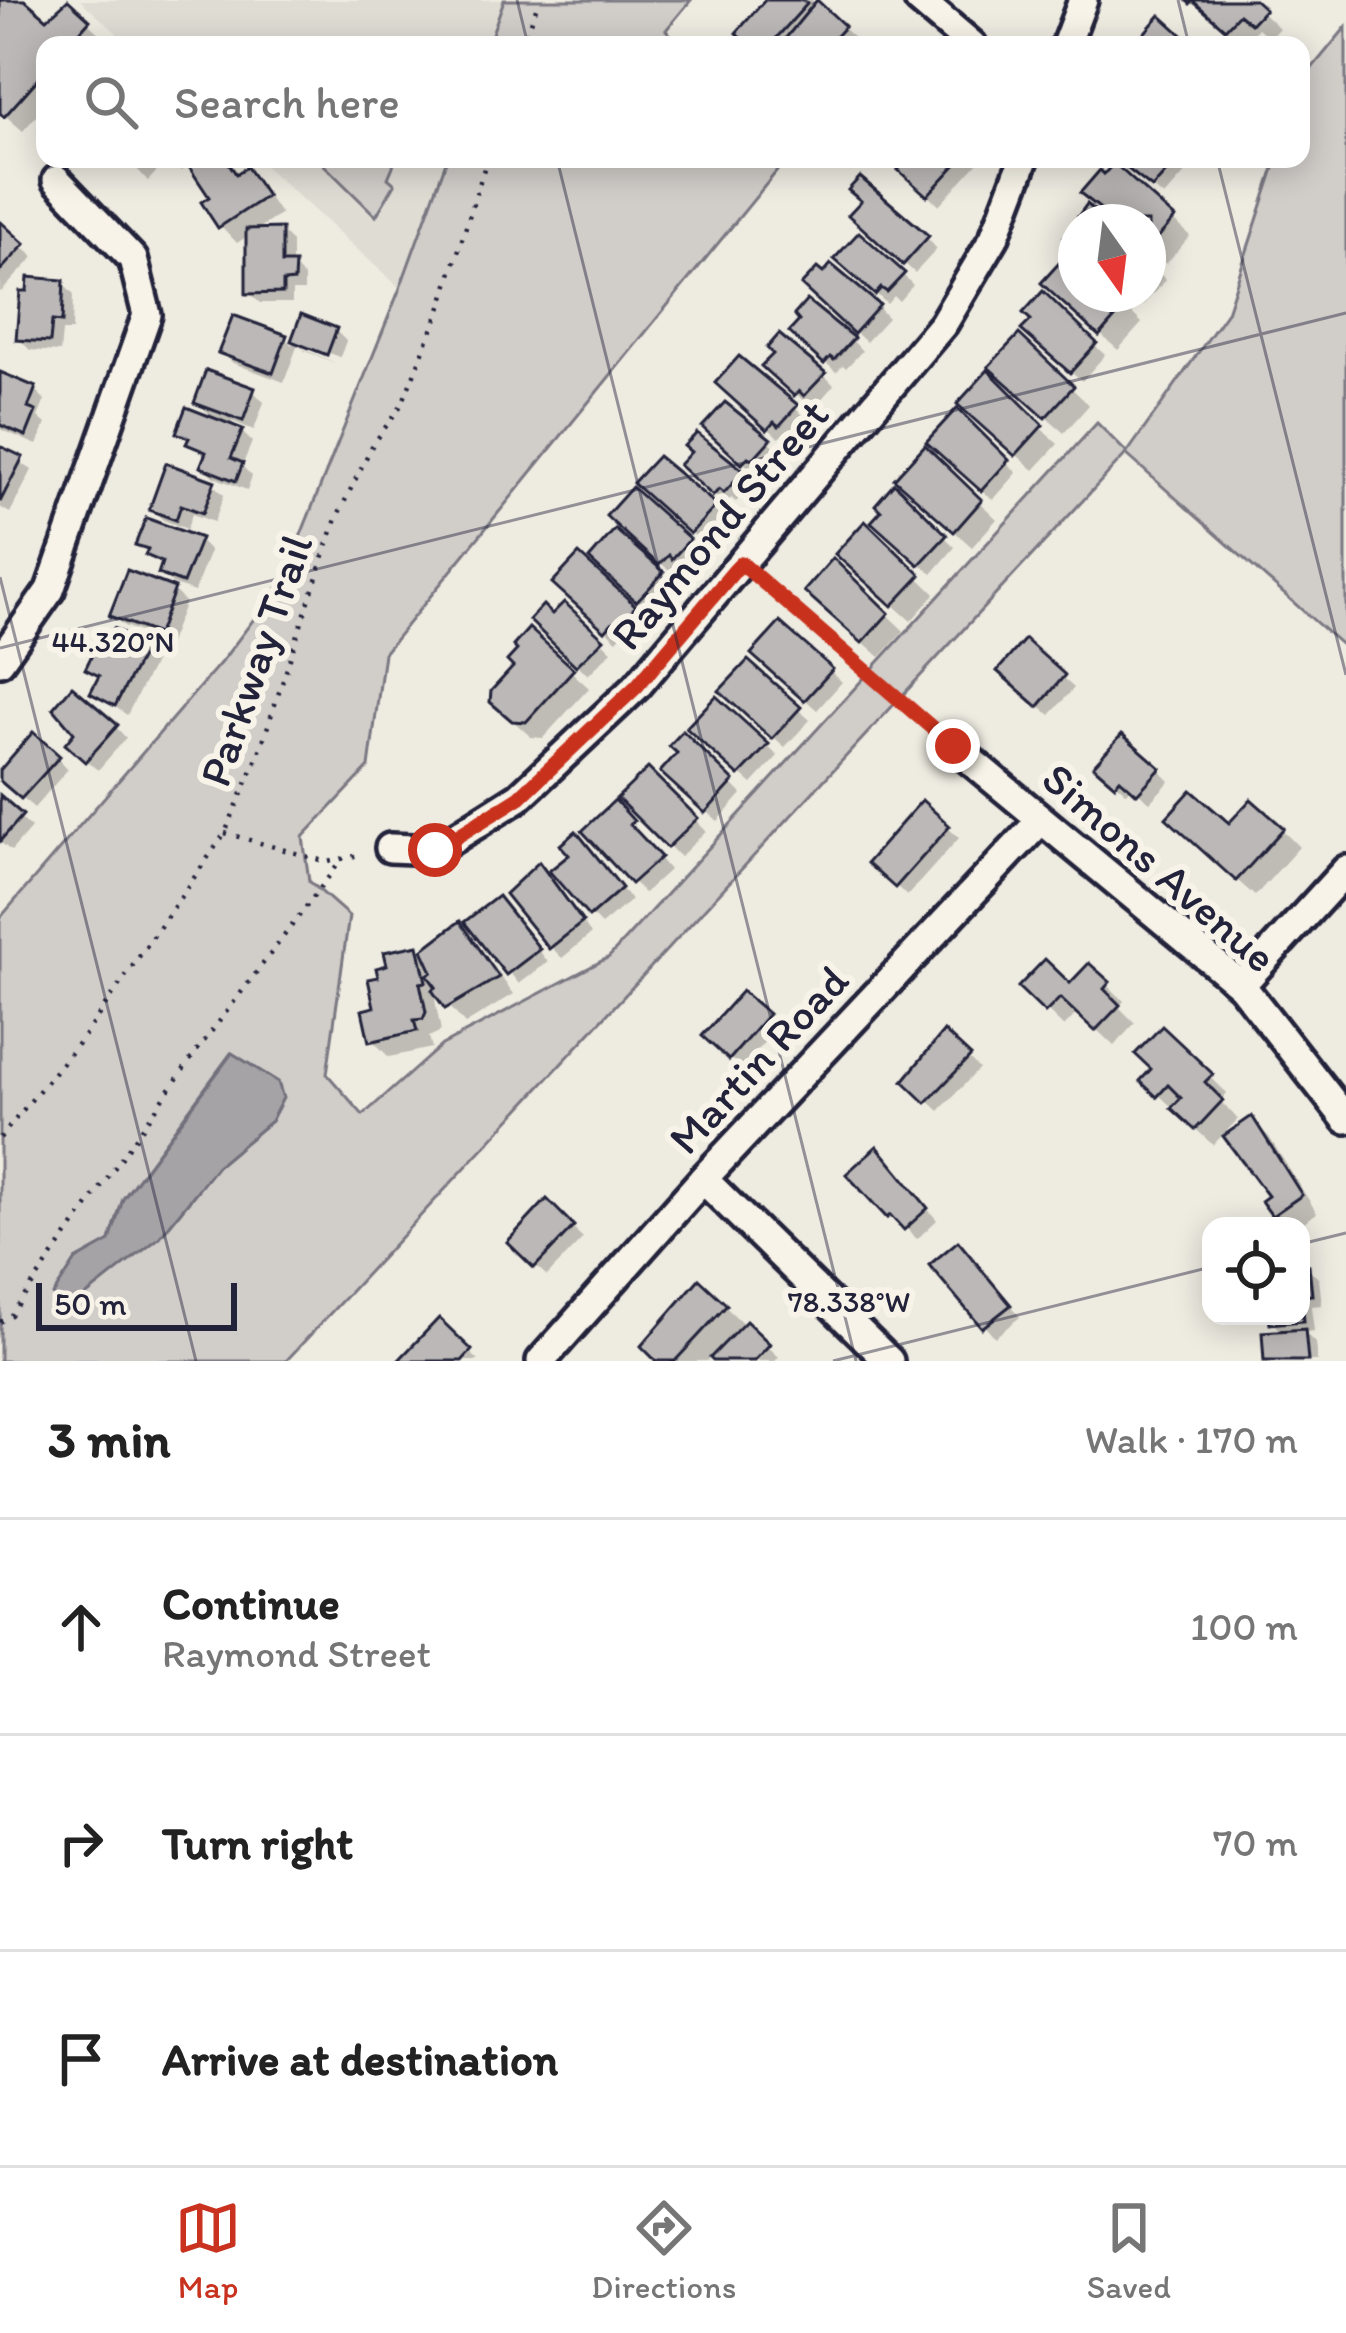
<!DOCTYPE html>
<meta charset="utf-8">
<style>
body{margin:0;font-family:Itim,sans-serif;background:#f2f2f2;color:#222}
.controls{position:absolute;right:36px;bottom:36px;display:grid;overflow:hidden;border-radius:24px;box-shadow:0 6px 30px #0003}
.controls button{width:108px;height:108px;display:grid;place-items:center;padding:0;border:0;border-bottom:3px solid #e0e0e0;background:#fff;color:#222;font:60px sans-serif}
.compass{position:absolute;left:1058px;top:204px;width:108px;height:108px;border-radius:50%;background:#fff;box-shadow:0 6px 30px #0003;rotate:166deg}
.scale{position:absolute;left:36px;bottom:30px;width:201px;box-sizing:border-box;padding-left:12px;border:6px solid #22223b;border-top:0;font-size:33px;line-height:42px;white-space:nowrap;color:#22223b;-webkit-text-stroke:9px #f7f3e8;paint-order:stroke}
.stop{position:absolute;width:36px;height:36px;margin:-27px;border:9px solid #c8321e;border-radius:50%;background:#fff}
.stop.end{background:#c8321e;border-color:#fff;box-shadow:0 3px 12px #0008}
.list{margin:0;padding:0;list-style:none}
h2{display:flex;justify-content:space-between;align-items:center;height:156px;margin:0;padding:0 48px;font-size:51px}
h2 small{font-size:39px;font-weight:400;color:#767676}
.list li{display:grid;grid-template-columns:78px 1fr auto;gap:36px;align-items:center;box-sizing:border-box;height:216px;padding:0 48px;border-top:3px solid #e0e0e0}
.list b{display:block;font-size:45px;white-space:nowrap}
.list p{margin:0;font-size:39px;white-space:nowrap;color:#767676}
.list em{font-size:39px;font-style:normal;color:#767676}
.icon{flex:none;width:66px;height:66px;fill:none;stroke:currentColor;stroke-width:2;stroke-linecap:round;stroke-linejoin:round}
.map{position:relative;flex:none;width:1346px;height:1361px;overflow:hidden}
.search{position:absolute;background:#fff;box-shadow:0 6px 30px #0003;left:36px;right:36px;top:36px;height:132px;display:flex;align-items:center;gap:30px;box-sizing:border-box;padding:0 42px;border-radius:24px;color:#767676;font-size:45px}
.sheet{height:804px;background:#fff}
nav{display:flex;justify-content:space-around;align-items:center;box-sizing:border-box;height:168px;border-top:3px solid #e0e0e0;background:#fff;font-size:33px;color:#767676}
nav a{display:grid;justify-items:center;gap:6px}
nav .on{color:#c8321e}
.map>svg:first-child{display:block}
</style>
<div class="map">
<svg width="1346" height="1361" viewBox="0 0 1346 1361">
<rect width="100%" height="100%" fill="#eeebe1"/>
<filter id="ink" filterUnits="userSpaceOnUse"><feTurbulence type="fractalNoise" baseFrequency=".00833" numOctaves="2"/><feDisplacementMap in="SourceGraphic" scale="24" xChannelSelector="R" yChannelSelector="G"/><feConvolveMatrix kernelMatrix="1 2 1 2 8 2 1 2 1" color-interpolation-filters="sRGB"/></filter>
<g filter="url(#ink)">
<g fill="#dfdcd4">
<polygon points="80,0 504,0 488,45 130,45"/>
<polygon points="257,159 447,159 400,288"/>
</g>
<g fill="#d1cdc9" stroke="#7a7882" stroke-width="3" fill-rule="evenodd">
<polygon points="504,0 691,0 666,30 679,45 488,45"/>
<path d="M1346,27V649L1126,454L286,1361H0V918L222,661L282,582L400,288L447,159L786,160L384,653L369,767L303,837L309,881L349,916L327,1074L363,1115L442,1045L609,957L1097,423L1127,453L1227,312L1277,159H1301L1303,79ZM231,1053L278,1082L271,1121L217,1166L159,1238L110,1241L123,1199Z"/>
<polygon points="318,159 396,159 388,178 395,184 376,216"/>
</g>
<polygon fill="#a6a3a6" stroke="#716f7b" stroke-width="3" points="232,1053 278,1082 283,1098 271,1121 217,1166 159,1238 65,1312 53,1295 76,1260 110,1241 123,1199"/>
<g fill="#0003">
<polygon points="0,0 21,0 47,23 65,2 105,39 99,45 45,45 45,106 23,131 0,111"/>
<polygon points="769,0 811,0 862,45 753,45"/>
<polygon points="1188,0 1250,0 1279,28 1270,38 1258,28 1243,44"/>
<polygon points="128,159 159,159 155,163 160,168 148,181"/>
<polygon points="169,159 193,159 182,171"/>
<polygon points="200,159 227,159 240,175 247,170 281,214 255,231 281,231 292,242 292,265 304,277 304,291 292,291 292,303 260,303 249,293 249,235 237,243 221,226"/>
<polygon points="883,159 981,159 939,205"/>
<polygon points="1118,159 1175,159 1187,171 1164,197"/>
<polygon points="1101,209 1173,220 1190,236 1166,264 1148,248 1148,222 1116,222"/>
<polygon points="863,226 927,238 937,249 915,273"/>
<polygon points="0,227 34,257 1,292 0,291"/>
<polygon points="838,258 903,275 913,285 899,301 894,296 887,304"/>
<polygon points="1076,260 1076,294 1112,294 1142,323 1118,350 1062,300"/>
<polygon points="1148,262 1166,280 1142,306 1129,294 1148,294"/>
<polygon points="62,283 73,294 72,331 62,331 60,352 30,350 19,339 29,294"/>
<polygon points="1043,295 1105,355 1082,381 1036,340 1034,320"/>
<polygon points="815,296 878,307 888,318 866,342"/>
<polygon points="302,318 335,330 346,341 340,357 303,343 303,349 338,364 305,351 298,344 284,382 233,363 222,352 285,338 292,345"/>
<polygon points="1019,338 1089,405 1064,433 1009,383"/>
<polygon points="852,340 862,351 846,368 843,365 836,372 804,343"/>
<polygon points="766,365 824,375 834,385 817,404 812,399 807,404"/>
<polygon points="0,375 35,390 45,400 38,417 46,424 37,445 0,429"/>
<polygon points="253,391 264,402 254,430 231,421 252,442 242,466 252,476 247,490 214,477 203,467 207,457 180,432 218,423 197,402"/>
<polygon points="779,392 806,418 791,434 787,430 779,438 730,394"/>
<polygon points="1022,411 1058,444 1034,470 978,421"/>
<polygon points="957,412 1017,473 993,500 940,452"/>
<polygon points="706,427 769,441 780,451 764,469 761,466 754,472"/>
<polygon points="0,449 32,470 10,513 0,507"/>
<polygon points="925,450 997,519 972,547 915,496"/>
<polygon points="658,460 725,518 703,543 648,494"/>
<polygon points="683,465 742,473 753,483 736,502 731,498 725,505"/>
<polygon points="213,484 224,495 214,522 192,514 187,529 163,520 152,509"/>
<polygon points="895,488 955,547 932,574 886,533"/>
<polygon points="633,491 699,552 685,567 681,564 672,573 620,527"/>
<polygon points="865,525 935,594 911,621 855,571"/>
<polygon points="199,541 210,551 194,592 172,584 161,573 164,567 139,544"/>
<polygon points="593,559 662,574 672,585 649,610"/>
<polygon points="833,562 904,631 880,657 825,608"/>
<polygon points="557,583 634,608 644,619 630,635 625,631 617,640"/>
<polygon points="174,591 185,602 169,643 124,626 113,615"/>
<polygon points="564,606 612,651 588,675 533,620 553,618"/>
<polygon points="781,626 842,682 817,710 766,665"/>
<polygon points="529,633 589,688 543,738 531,737 511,719 517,667"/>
<polygon points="1025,644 1074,688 1050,715 1012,681"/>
<polygon points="146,648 156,659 127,715 94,692 100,680 88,668"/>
<polygon points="748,664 810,720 785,747 734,702"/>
<polygon points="116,727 126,738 98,770 79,755"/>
<polygon points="683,735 742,794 718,821 675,783"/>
<polygon points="701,739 767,746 778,756 752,784"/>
<polygon points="58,758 68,769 34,808 0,777"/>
<polygon points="1159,770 1170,781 1150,802 1132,787 1127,793 1108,776"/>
<polygon points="648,772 706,831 680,857 621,798"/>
<polygon points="0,799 31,828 11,851 0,842"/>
<polygon points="615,804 669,870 644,893 586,831"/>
<polygon points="1229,827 1282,830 1299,847 1255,896 1186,835"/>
<polygon points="948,828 959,838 907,896 882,873"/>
<polygon points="586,846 631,900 601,925 591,915"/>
<polygon points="549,877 591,934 562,958 551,947"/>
<polygon points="509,911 548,962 519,984 469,922"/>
<polygon points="460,925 514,994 465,1024 442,998 435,1000 441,1031 429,1037 432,1048 389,1057 372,1040 378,1010 417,948 422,954"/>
<polygon points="1089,967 1124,1001 1119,1007 1135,1023 1114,1046 1078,1012 1064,1027 1022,987 1070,987"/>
<polygon points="743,995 778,1027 741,1068 717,1046"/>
<polygon points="1162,1030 1227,1093 1220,1101 1238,1119 1213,1145 1144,1081 1154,1069"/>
<polygon points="944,1035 979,1069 939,1111 907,1081"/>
<polygon points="1252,1120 1269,1137 1317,1213 1298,1226 1286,1226 1274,1214"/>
<polygon points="887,1161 937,1220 917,1239 902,1224 899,1227 851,1174"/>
<polygon points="547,1204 583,1238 547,1276 511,1242"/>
<polygon points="969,1256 1020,1317 995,1337 933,1266"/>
<polygon points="1308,1268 1319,1279 1322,1305 1311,1306 1314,1331 1304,1332 1315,1343 1317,1361 1267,1361 1283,1334 1273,1323 1272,1316 1301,1316 1301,1269"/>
<polygon points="700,1283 779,1357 775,1361 717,1361 712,1356 707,1361 659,1361"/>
<polygon points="439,1322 479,1361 402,1361"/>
</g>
<g fill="#bbb8b7" stroke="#22223b" stroke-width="3">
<polygon points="0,0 25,0 47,19 68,0 90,20 68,45 45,45 45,71 4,117 0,113"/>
<polygon points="765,0 803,0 807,4 770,45 749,45 736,33"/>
<polygon points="817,0 845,26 828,45 780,45"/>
<polygon points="1186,0 1255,0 1265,9 1251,24 1239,14 1225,29 1193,1 1190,4"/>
<polygon points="1160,15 1188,40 1194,45 1134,45"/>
<polygon points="195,159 226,159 236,174 247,167 267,196 218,228 201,202 209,197 187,164"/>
<polygon points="908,159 961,159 927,196 898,170"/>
<polygon points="1115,159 1178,159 1152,188"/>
<polygon points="1114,163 1175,218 1148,249 1148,222 1117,222 1080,193 1100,170 1104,174"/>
<polygon points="860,177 929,236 903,265 848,215 861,201 848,190"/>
<polygon points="1087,204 1108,222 1076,222 1076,249 1063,237"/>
<polygon points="1,222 25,244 0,271 0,222"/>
<polygon points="282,228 282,263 295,263 294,281 283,282 283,293 246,294 246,229"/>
<polygon points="859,232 905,273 887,292 881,288 875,295 834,259"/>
<polygon points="1071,250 1076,255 1076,294 1116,294 1127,304 1099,336 1041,283"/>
<polygon points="831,264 880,305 854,334 801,285 817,268 823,273"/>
<polygon points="28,277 64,280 62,322 52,321 50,342 16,340 20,291 27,291"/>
<polygon points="1043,291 1097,343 1070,373 1021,330 1031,320 1023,313"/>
<polygon points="807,300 854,338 834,360 830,357 824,364 789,332 799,321 794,315"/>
<polygon points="301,314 337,328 327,355 291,341"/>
<polygon points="233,315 287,335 273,373 218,353"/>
<polygon points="779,334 826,373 804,396 799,391 794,396 761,366 773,354 767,348"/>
<polygon points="1019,334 1074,386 1045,418 988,367"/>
<polygon points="739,356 798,405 779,426 774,422 767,430 715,383"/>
<polygon points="206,370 255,388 243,421 194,403"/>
<polygon points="988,370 1043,425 1015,456 957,404"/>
<polygon points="0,372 36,387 28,408 36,411 26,436 0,425"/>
<polygon points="725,402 771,439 752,460 748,457 742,464 702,427"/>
<polygon points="186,407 243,429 231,458 243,463 236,481 200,467 206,452 186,444 189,438 176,433"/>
<polygon points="957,408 1009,460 981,491 926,442"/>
<polygon points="697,433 744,471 724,493 719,489 713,496 679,465 691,452 684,446"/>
<polygon points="925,445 982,500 954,532 894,479"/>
<polygon points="0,446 23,457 0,502"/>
<polygon points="658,456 717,505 690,534 633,483"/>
<polygon points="166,463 215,481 203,513 181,505 176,520 149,510"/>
<polygon points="894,483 947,535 919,565 871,522 881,511 875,505"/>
<polygon points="632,487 690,539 672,559 669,555 659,565 606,516"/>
<polygon points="146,518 201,538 183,583 158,574 162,562 145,555 148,549 135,545"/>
<polygon points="865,521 921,575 892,606 835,554"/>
<polygon points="615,529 664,572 636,602 589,559"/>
<polygon points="579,554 636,606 617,626 613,622 605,631 552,583"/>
<polygon points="833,558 889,613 862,643 804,591"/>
<polygon points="127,570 175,588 158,634 109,616"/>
<polygon points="564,602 604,639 576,666 529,620 543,605 552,614"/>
<polygon points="780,622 833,669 804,701 751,654"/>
<polygon points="114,628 147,646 115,706 90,693 99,676 85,669 99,641 105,645"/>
<polygon points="529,628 574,669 526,722 512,721 490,702 491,691 513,667 507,661 517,650 513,646"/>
<polygon points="1025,639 1065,675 1038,707 997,671"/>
<polygon points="748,660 801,707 772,739 719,691"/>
<polygon points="72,686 118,725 85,762 65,744 74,733 53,708"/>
<polygon points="716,696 769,744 739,776 686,728"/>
<polygon points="683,731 734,781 705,813 660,772 677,753 669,746"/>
<polygon points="33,732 60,756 21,799 0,781 0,770"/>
<polygon points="1122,734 1161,768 1137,794 1120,779 1115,785 1093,766"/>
<polygon points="648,768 698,818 667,848 617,798"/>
<polygon points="1191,790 1229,823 1251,799 1284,828 1236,881 1166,818"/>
<polygon points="0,795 23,815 0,841"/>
<polygon points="615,800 634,821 630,824 661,857 631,884 582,831"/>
<polygon points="922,800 950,826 895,888 867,863"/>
<polygon points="576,831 622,888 589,917 549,871 569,855 560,845"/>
<polygon points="539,862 583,922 549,949 505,894"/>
<polygon points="498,896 540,949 506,975 464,922"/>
<polygon points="460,921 499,977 445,1009 432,990 436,987 427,975 432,972 422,950"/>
<polygon points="418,945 426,982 420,983 426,1012 423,1019 414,1020 417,1031 369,1042 362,1010 374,1007 368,979 378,977 376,968 387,965 384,952"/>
<polygon points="1045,959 1070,983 1089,963 1110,982 1104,989 1120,1005 1095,1031 1060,998 1045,1013 1018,987"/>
<polygon points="742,991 769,1014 729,1060 702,1036"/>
<polygon points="1162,1026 1213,1074 1205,1082 1223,1100 1195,1130 1171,1108 1181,1098 1168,1085 1157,1097 1140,1081 1151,1069 1135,1054"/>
<polygon points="944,1031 971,1056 926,1103 903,1081"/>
<polygon points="1252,1116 1302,1195 1272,1216 1261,1201 1268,1196 1223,1136"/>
<polygon points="877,1146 928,1208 904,1230 890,1215 887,1218 846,1174"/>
<polygon points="547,1199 574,1226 534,1268 507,1242"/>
<polygon points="958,1241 1011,1305 982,1328 929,1265"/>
<polygon points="1309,1265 1312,1295 1302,1296 1304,1321 1270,1324 1269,1316 1301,1316 1301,1266"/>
<polygon points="699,1279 727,1305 675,1361 656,1361 641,1346"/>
<polygon points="439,1318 472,1350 462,1361 398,1361"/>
<polygon points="746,1321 770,1344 754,1361 713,1361 710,1358"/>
<polygon points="1305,1329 1308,1361 1264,1361 1262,1332"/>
</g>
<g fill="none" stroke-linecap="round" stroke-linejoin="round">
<g stroke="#22223b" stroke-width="36">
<g id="minor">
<polyline points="919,0 972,45"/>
<polyline points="1066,45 1083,0"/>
<polyline points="0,661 50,590 147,315 133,259 57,180"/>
<polyline points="953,746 1241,985 1346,1119"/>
<polyline points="390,848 435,850 519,797 637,686 943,324 994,238 1024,159"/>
<polyline points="1241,985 1346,870"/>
<polyline points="703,1179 889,1361"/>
<polyline points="541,1361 703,1179 1041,820"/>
</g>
</g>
<g stroke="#22223b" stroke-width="4.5" stroke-dasharray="3 9" stroke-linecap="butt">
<polyline points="523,45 539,0"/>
<polyline points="758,579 932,728"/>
<polyline points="225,833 327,862 364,854"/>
<polyline points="0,1138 84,1036 225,833 258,756 336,519 372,446 402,404 440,310 487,159"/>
<polyline points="0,1322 11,1315 196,1052 343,858"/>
</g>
<use href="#minor" stroke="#f7f3e8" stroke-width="27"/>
</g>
</g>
<g fill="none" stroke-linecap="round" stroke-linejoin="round" filter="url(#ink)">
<polyline stroke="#c8321e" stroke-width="15" points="435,850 520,797 637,686 741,563 953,746"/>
</g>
<path fill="none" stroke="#22223b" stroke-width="3" stroke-opacity="0.45" d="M517,0L528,45M1178,0L1189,45M557,159L856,1361M1217,159L1346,675M0,577L196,1361M0,648L1346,313M1301,1244L1346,1233M833,1361L1211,1267"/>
<g text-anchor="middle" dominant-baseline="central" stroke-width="12" stroke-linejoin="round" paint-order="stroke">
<g font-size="45" fill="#22223b" stroke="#f7f3e8">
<text transform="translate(719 524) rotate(-50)">Raymond Street</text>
<text transform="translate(255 660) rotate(-71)">Parkway Trail</text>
<text transform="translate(1160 867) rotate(41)">Simons Avenue</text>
<text transform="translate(758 1059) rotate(-47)">Martin Road</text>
</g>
</g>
<g font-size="30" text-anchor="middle" fill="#22223b" stroke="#f7f3e8" stroke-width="12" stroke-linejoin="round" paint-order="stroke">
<text x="113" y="652">44.320°N</text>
<text x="849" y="1312">78.338°W</text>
</g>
</svg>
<div class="controls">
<button><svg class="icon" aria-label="locate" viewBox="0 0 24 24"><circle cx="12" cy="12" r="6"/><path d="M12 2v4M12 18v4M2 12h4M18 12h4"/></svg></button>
</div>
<svg class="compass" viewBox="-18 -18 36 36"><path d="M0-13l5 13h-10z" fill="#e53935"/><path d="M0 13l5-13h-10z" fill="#767676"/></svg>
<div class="scale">50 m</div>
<div class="stop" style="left:435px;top:850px"></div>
<div class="stop end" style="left:953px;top:746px"></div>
<div class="search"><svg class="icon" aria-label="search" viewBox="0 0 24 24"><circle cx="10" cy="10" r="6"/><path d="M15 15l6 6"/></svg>Search here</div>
</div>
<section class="sheet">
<h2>3 min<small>Walk · 170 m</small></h2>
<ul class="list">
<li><svg class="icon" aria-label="ahead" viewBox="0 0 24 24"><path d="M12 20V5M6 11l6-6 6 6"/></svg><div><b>Continue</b><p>Raymond Street</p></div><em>100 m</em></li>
<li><svg class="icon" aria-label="right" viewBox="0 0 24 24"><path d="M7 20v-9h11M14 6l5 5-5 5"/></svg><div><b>Turn right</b></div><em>70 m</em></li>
<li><svg class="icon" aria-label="arrive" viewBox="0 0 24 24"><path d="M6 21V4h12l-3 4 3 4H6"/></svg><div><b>Arrive at destination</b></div></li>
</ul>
</section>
<nav>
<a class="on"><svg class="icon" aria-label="map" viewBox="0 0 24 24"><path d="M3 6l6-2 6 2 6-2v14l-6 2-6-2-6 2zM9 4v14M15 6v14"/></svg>Map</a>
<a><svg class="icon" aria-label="directions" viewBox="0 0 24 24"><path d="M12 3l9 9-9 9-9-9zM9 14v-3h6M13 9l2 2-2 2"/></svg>Directions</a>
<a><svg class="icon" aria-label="saved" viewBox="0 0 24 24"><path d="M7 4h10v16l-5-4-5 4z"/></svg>Saved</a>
</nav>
